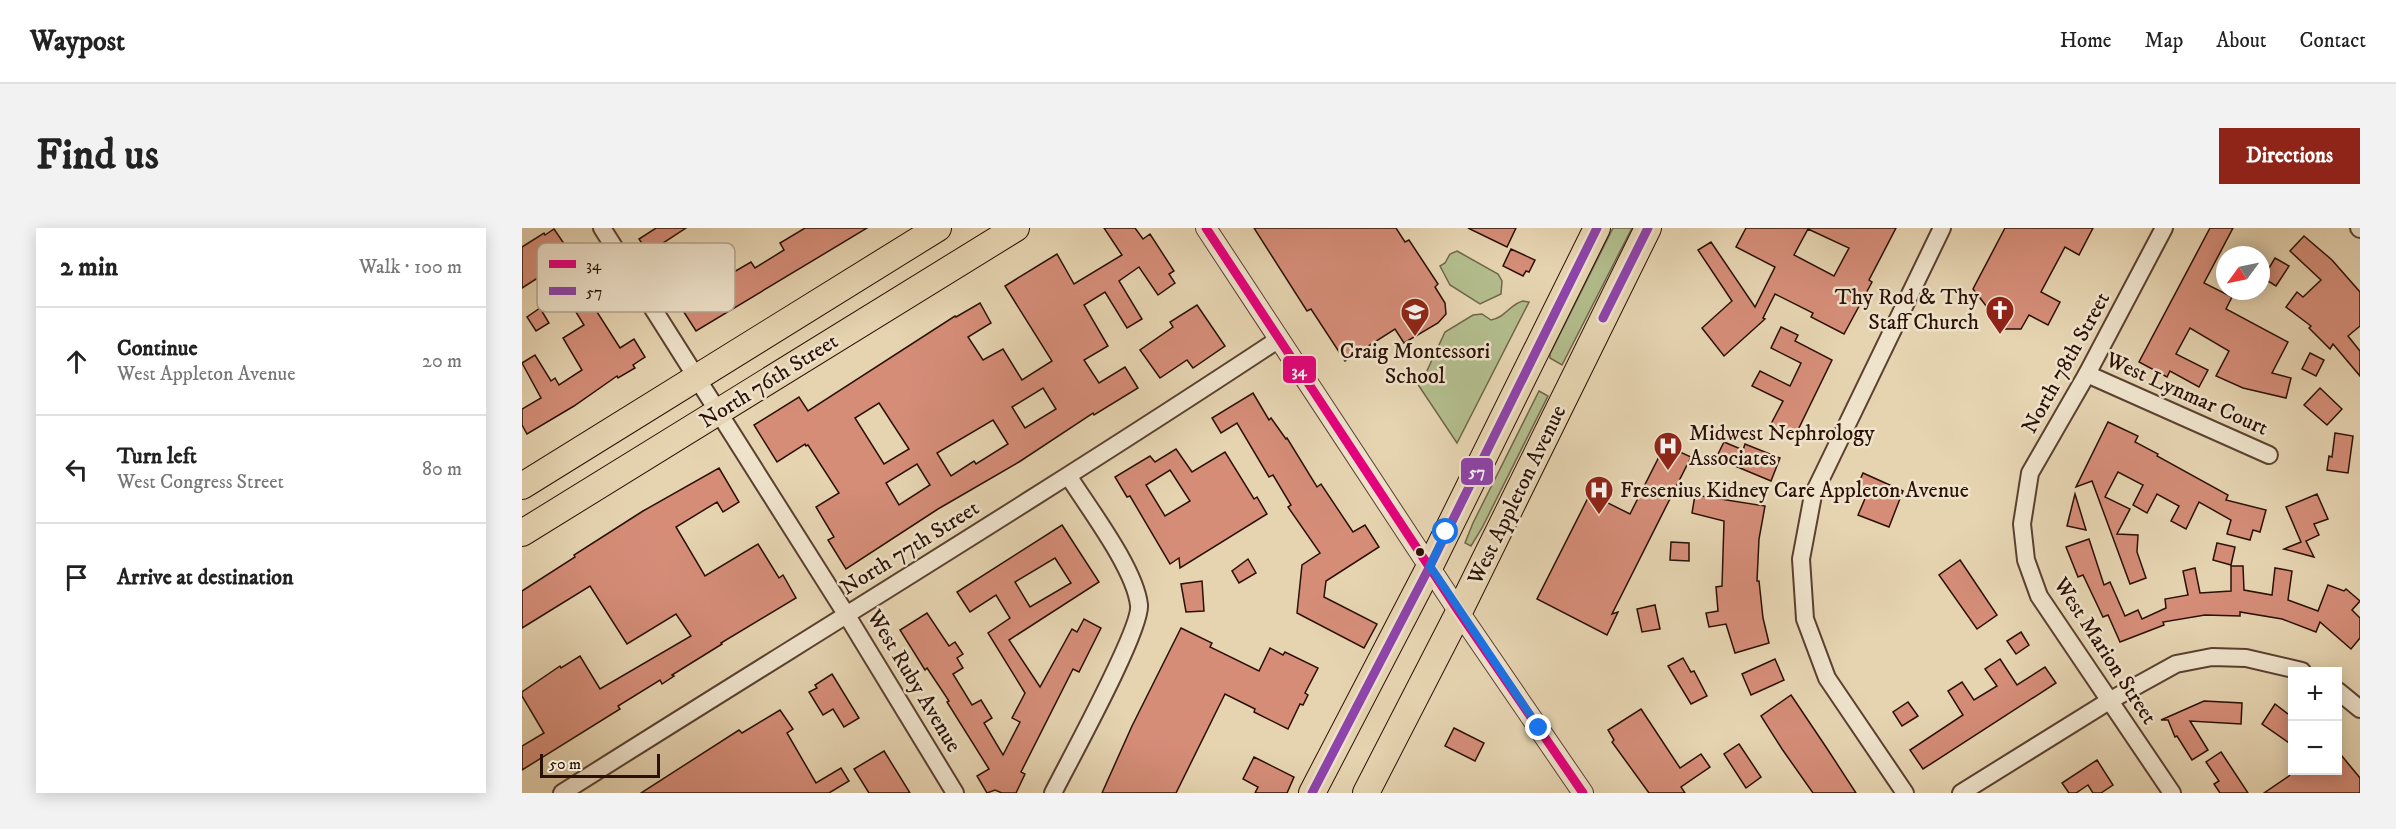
<!DOCTYPE html>
<meta charset="utf-8">
<style>
body{margin:0;font-family:"IM FELL DW Pica",serif;background:#f2f2f2;color:#222}
.controls{position:absolute;right:18px;bottom:18px;display:grid;overflow:hidden;border-radius:0px;box-shadow:0 3px 15px #0003}
.controls button{width:54px;height:54px;display:grid;place-items:center;padding:0;border:0;border-bottom:2px solid #e0e0e0;background:#fff;color:#222;font:30px sans-serif}
.compass{position:absolute;left:1694px;top:18px;width:54px;height:54px;border-radius:50%;background:#fff;box-shadow:0 3px 15px #0003;rotate:237deg}
.scale{position:absolute;left:18px;bottom:15px;width:120px;box-sizing:border-box;padding-left:6px;border:3px solid #2b1005;border-top:0;font-size:16px;line-height:21px;white-space:nowrap;color:#2b1005;-webkit-text-stroke:4px #efe3cc;paint-order:stroke}
.stop{position:absolute;width:18px;height:18px;margin:-14px;border:4px solid #1a73e8;border-radius:50%;background:#fff}
.stop.end{background:#1a73e8;border-color:#fff;box-shadow:0 2px 6px #0008}
.list{margin:0;padding:0;list-style:none}
h2{display:flex;justify-content:space-between;align-items:center;height:78px;margin:0;padding:0 24px;font-size:26px}
h2 small{font-size:20px;font-weight:400;color:#767676}
.list li{display:grid;grid-template-columns:39px 1fr auto;gap:18px;align-items:center;box-sizing:border-box;height:108px;padding:0 24px;border-top:2px solid #e0e0e0}
.list b{display:block;font-size:22px;white-space:nowrap}
.list p{margin:0;font-size:20px;white-space:nowrap;color:#767676}
.list em{font-size:20px;font-style:normal;color:#767676}
.icon{flex:none;width:33px;height:33px;fill:none;stroke:currentColor;stroke-width:2;stroke-linecap:round;stroke-linejoin:round}
.map{position:relative;flex:none;width:1838px;height:565px;overflow:hidden;border-radius:0px}
header{display:flex;align-items:center;gap:36px;box-sizing:border-box;height:84px;padding:0 30px;background:#fff;border-bottom:2px solid #e0e0e0}
header strong{font-size:28px}
nav{display:flex;gap:33px;margin-inline-start:auto;font-size:21px}
.intro{display:flex;align-items:center;justify-content:space-between;box-sizing:border-box;height:144px;padding:0 36px}
h1{margin:0;font-size:42px}
.button{padding:15px 27px;border-radius:0px;background:#8f2418;color:#fff;font-size:21px;font-weight:700}
main{display:flex;gap:36px;padding:0 36px}
aside{flex:1;background:#fff;border-radius:0px;box-shadow:0 3px 15px #0003}
.map>svg:first-child{display:block}
</style>
<header>
<strong>Waypost</strong>
<nav><a>Home</a><a>Map</a><a>About</a><a>Contact</a></nav>
</header>
<div class="intro"><h1>Find us</h1><a class="button">Directions</a></div>
<main>
<aside>
<h2>2 min<small>Walk · 100 m</small></h2>
<ul class="list">
<li><svg class="icon" aria-label="ahead" viewBox="0 0 24 24"><path d="M12 20V5M6 11l6-6 6 6"/></svg><div><b>Continue</b><p>West Appleton Avenue</p></div><em>20 m</em></li>
<li><svg class="icon" aria-label="left" viewBox="0 0 24 24"><path d="M17 20v-9H6M10 6l-5 5 5 5"/></svg><div><b>Turn left</b><p>West Congress Street</p></div><em>80 m</em></li>
<li><svg class="icon" aria-label="arrive" viewBox="0 0 24 24"><path d="M6 21V4h12l-3 4 3 4H6"/></svg><div><b>Arrive at destination</b></div></li>
</ul>
</aside>
<div class="map">
<svg width="1838" height="565" viewBox="0 0 1838 565">
<rect width="100%" height="100%" fill="#e6d4b1"/>
<filter id="stains"><feTurbulence type="fractalNoise" baseFrequency=".00333" numOctaves="4"/><feColorMatrix values="0 0 0 0 .2 0 0 0 0 .09 0 0 0 0 .02 0 0 0 .5 -.17"/></filter>
<radialGradient id="worn" r=".72"><stop offset=".6" stop-color="#630" stop-opacity="0"/><stop offset="1" stop-color="#630" stop-opacity=".3"/></radialGradient>
<g fill="#b3bd8d" stroke="#6f6649" stroke-width="1.5">
<polygon points="1091,0 1110,0 1040,137 1028,130 1028,126"/>
<polygon points="935,23 976,46 980,53 979,66 958,76 928,57 918,38 923,35 928,26"/>
<path d="M1001,73L1007,74L935,215L895,155L903,147L923,104L951,87L960,86L969,92C983,90 988,76 1001,73Z"/>
<polygon points="1017,163 1026,168 960,300 949,318 943,315 951,295"/>
</g>
<g fill="#d58d78" stroke="#2b1005" stroke-width="1.5" fill-rule="evenodd">
<polygon points="134,0 164,0 126,25 117,11"/>
<polygon points="283,0 345,0 174,103 158,78 167,72 147,39 173,23 193,55 229,34 233,40 262,22 258,15"/>
<path d="M582,0H613L621,11L628,6L652,43L647,46L653,55L636,67L617,39L597,53L620,91L605,100L583,64L562,77L586,118L562,132L577,155L603,139L616,160L572,187L571,185L497,234L416,281L324,341L306,312L312,309L294,279L317,265L286,217L284,218L283,216L255,234L232,197L277,169L286,183L433,88L434,89L458,75L469,95L446,109L461,132L481,121L500,152L530,133L483,58L535,26L552,56L600,27ZM521,160L534,181L503,200L490,179ZM357,175L387,221L362,236L333,190ZM471,192L486,216L454,236L452,233L429,248L415,225ZM395,236L408,257L377,277L364,255Z"/>
<polygon points="732,0 874,0 883,14 887,12 916,56 913,59 923,75 924,86 916,95 882,115 873,101 823,133 789,81 785,83"/>
<polygon points="946,0 994,0 985,19"/>
<path d="M1224,0H1374L1347,52L1350,54L1322,106L1289,89L1291,85L1253,66L1241,90L1243,91L1202,128L1180,100L1210,73L1176,22L1189,14L1233,79L1253,39L1214,19ZM1286,1L1327,20L1312,48L1272,27Z"/>
<polygon points="1483,0 1571,0 1557,27 1543,19 1519,64 1538,74 1526,97 1507,87 1499,101 1482,101 1451,61"/>
<polygon points="1688,0 1711,0 1682,55 1710,69 1704,81 1766,114 1750,145 1769,150 1764,170 1721,160 1694,148 1707,123 1668,100 1654,126 1686,142 1677,159 1648,143 1645,149 1617,134"/>
<polygon points="32,1 77,67 68,73 98,120 112,111 123,129 111,137 113,140 96,150 95,148 52,178 5,206 0,197 0,181 19,170 0,135 13,127 29,153 33,150 37,157 60,142 41,110 62,97 28,42 0,60 0,19 22,5 23,7"/>
<polygon points="1782,8 1810,32 1838,64 1838,98 1826,108 1838,123 1838,148 1811,116 1808,121 1787,100 1789,98 1764,79 1775,64 1781,69 1799,52 1768,23"/>
<polygon points="989,21 1013,32 1007,44 1004,43 1001,48 981,38"/>
<polygon points="1753,30 1767,38 1754,58 1741,50"/>
<polygon points="675,77 703,118 671,140 665,132 638,150 618,122 651,99 648,94"/>
<polygon points="18,80 27,95 14,103 5,89"/>
<polygon points="1259,99 1276,107 1273,113 1310,132 1273,208 1249,196 1261,173 1230,158 1238,143 1268,158 1279,135 1249,120"/>
<polygon points="1788,125 1802,132 1794,148 1780,141"/>
<polygon points="1798,160 1820,181 1805,197 1782,177"/>
<polygon points="731,165 747,192 749,190 764,211 765,210 795,259 799,256 831,304 843,297 857,319 804,353 802,369 855,396 842,420 775,385 780,337 798,325 766,279 769,277 751,247 747,249 715,195 699,205 690,190"/>
<polygon points="1586,194 1616,208 1613,214 1636,226 1635,228 1706,267 1704,272 1744,282 1738,304 1731,302 1728,312 1705,306 1709,292 1677,274 1664,301 1649,293 1657,278 1635,266 1625,285 1611,277 1621,257 1596,244 1583,269 1608,281 1595,306 1616,307 1615,324 1624,350 1608,356 1570,253 1554,259"/>
<polygon points="1813,205 1831,208 1826,245 1805,242 1807,228 1810,229"/>
<polygon points="1202,214 1221,222 1223,216 1258,230 1249,253 1194,230"/>
<polygon points="1143,217 1169,229 1090,386 1096,384 1085,407 1015,371 1068,266 1108,286"/>
<path d="M654,221L670,244L703,224L732,271L735,269L745,286L658,340L657,330L648,336L608,268L605,269L593,249L628,228L633,234ZM648,242L668,273L643,288L624,257Z"/>
<polygon points="197,240 217,274 201,284 195,274 154,299 183,348 236,316 257,350 261,347 274,370 199,415 200,416 150,447 152,448 140,456 138,452 96,478 98,481 0,542 0,518 22,505 0,468 0,464 38,438 39,440 58,428 78,461 169,408 154,386 105,416 68,358 0,400 0,363 53,329 52,327 121,283"/>
<polygon points="1341,245 1381,263 1367,299 1336,287 1345,266 1334,261"/>
<polygon points="1553,266 1564,302 1545,298"/>
<polygon points="1795,266 1806,291 1792,296 1797,307 1784,313 1792,329 1762,321 1779,314 1764,279"/>
<polygon points="1173,267 1243,278 1237,311 1235,353 1237,353 1241,390 1247,415 1213,425 1204,396 1187,399 1184,385 1196,383 1194,359 1200,358 1202,293 1170,285"/>
<path d="M540,297L577,354L487,412L518,459L550,401L555,404L562,391L579,400L557,444L551,441L499,544L503,546L494,565H480L473,562L465,565L455,548L467,541L425,474L427,473L405,440L403,442L378,402L405,385L427,418L433,414L441,426L435,430L441,440L431,446L450,477L459,472L470,490L462,495L481,527L498,494L490,490L503,465L466,405L488,390L474,367L448,384L435,364ZM533,330L549,355L508,379L493,354Z"/>
<polygon points="1567,311 1582,357 1588,354 1603,388 1616,382 1620,391 1644,380 1643,371 1666,367 1661,343 1673,340 1678,365 1709,363 1709,338 1721,338 1722,362 1750,367 1753,340 1770,343 1766,372 1796,383 1806,357 1822,363 1824,361 1838,373 1830,382 1838,390 1838,410 1829,421 1798,394 1794,404 1760,391 1718,384 1718,388 1683,387 1641,394 1642,397 1598,414 1586,387 1581,389 1561,347 1556,349 1544,319"/>
<polygon points="1149,314 1167,315 1167,333 1148,332"/>
<polygon points="1695,315 1713,319 1709,337 1691,332"/>
<polygon points="726,331 734,345 717,355 710,343"/>
<polygon points="1438,332 1475,387 1455,401 1417,347"/>
<polygon points="680,353 682,383 664,384 659,356"/>
<polygon points="1133,377 1138,401 1120,404 1115,381"/>
<polygon points="659,400 690,415 688,419 737,443 748,420 761,427 763,424 796,440 783,465 786,467 781,477 778,476 766,501 732,484 733,481 703,466 654,565 580,565 610,498"/>
<polygon points="1499,404 1507,417 1494,426 1485,413"/>
<polygon points="1161,430 1169,444 1172,443 1185,468 1169,476 1146,438"/>
<polygon points="1253,431 1262,452 1229,467 1220,446"/>
<polygon points="1478,431 1495,457 1523,439 1534,455 1401,541 1388,522 1441,487 1426,463 1440,454 1452,472 1475,458 1463,441"/>
<polygon points="310,446 337,490 322,499 311,481 301,487 287,464 295,460 293,457"/>
<polygon points="1269,467 1304,519 1334,565 1291,565 1260,521 1239,488"/>
<polygon points="1682,473 1720,475 1719,496 1668,493 1686,522 1670,532 1655,508 1653,509 1646,492 1639,492"/>
<polygon points="1386,474 1396,488 1380,498 1371,484"/>
<polygon points="1753,476 1770,489 1770,517 1740,496"/>
<polygon points="1119,481 1158,540 1179,526 1188,539 1159,559 1163,565 1127,565 1090,514 1092,512 1086,502"/>
<polygon points="258,482 271,501 265,505 294,555 319,540 327,553 307,565 119,565 217,502 220,505"/>
<polygon points="932,500 962,515 953,533 923,518"/>
<polygon points="1217,516 1239,549 1224,560 1202,526"/>
<polygon points="1815,522 1838,550 1838,565 1742,565 1767,548 1771,543 1815,543"/>
<polygon points="362,523 388,565 347,565 332,541"/>
<polygon points="1699,524 1726,565 1698,565 1692,556 1697,553 1684,534"/>
<polygon points="732,529 772,549 765,565 733,565 736,559 721,551"/>
<polygon points="1575,532 1591,557 1579,565 1571,565 1566,557 1554,565 1547,565 1540,555"/>
</g>
<g fill="none" stroke-linecap="round" stroke-linejoin="round">
<g stroke="#5a4130" stroke-width="20">
<g id="minor">
<polyline points="80,0 324,386 433,565"/>
<polyline points="1642,0 1565,146 1508,245 1500,296 1504,332 1517,368 1650,565"/>
<polyline points="1837,0 1838,1"/>
<polyline points="1565,146 1747,227"/>
<polyline points="1816,463 1838,481"/>
<path d="M40,565C279,414 521,267 757,111"/>
<path d="M531,565C546,535 620,401 617,377C613,341 568,282 547,249"/>
<polyline points="1383,565 1305,450 1283,391 1279,331 1291,267 1420,0"/>
<polyline points="1439,565 1587,473 1654,436 1690,429 1724,430 1780,443"/>
</g>
</g>
<g stroke="#5a4130" stroke-width="22">
<polyline id="tertiary" points="684,0 937,384 1061,565"/>
</g>
<g stroke="#2b1005" stroke-width="28">
<g id="primary">
<polyline points="0,258 416,0"/>
<polyline points="0,305 494,0"/>
<polyline points="790,565 908,338 1075,0"/>
<polyline points="844,565 937,384 1126,0"/>
</g>
</g>
<use href="#minor" stroke="#efe3cc" stroke-width="16"/>
<use href="#tertiary" stroke="#efe3cc" stroke-width="20"/>
<use href="#primary" stroke="#e6d4b1" stroke-width="26"/>
<g stroke="#efe3cc" stroke-width="14">
<polyline id="bus-1" points="684,0 937,384 1061,565"/>
</g>
<g stroke="#efe3cc" stroke-width="14">
<g id="bus-2">
<polyline points="1081,90 1126,0"/>
<polyline points="790,565 908,338 1075,0"/>
</g>
</g>
<use href="#bus-1" stroke="#e5007d" stroke-width="9"/>
<use href="#bus-2" stroke="#8e44ad" stroke-width="9"/>
</g>
<g fill="none" stroke-linecap="round" stroke-linejoin="round">
<polyline stroke="#1a73e8" stroke-width="8" points="924,304 908,338 1017,500"/>
</g>
<defs>
<g id="church-pin" transform="scale(1.5)"><path d="M0 17L-7.5 6A9.5 9.5 0 1 1 7.5 6Z" fill="#8f2418" stroke="#efe3cc"/><path d="M-1.2-6h2.4v3.5h3.3v2.4h-3.3V6h-2.4V-.1h-3.3v-2.4h3.3Z" fill="#fff"/></g>
<g id="school-pin" transform="scale(1.5)"><path d="M0 17L-7.5 6A9.5 9.5 0 1 1 7.5 6Z" fill="#8f2418" stroke="#efe3cc"/><path d="M0-5L7-2L0 1L-7-2ZM-4 1L0 2.5L4 1V4Q0 6-4 4Z" fill="#fff"/></g>
<g id="hospital-pin" transform="scale(1.5)"><path d="M0 17L-7.5 6A9.5 9.5 0 1 1 7.5 6Z" fill="#8f2418" stroke="#efe3cc"/><path d="M-5-5h3v3.5h4V-5h3V5h-3V1.5h-4V5h-3Z" fill="#fff"/></g>
</defs>
<g fill-rule="evenodd">
<use href="#church-pin" x="1478" y="82"/>
<use href="#school-pin" x="893" y="84"/>
<use href="#hospital-pin" x="1146" y="218"/>
<use href="#hospital-pin" x="1077" y="262"/>
</g>
<circle fill="#2b1005" stroke="#efe3cc" stroke-width="2" cx="898" cy="324" r="5"/>
<g text-anchor="middle" dominant-baseline="central" stroke-width="5" stroke-linejoin="round" paint-order="stroke">
<g font-size="22" fill="#2b1005" stroke="#efe3cc" text-anchor="start">
<text x="1457" y="69" text-anchor="end">Thy Rod &amp; Thy<tspan x="1457" dy="25">Staff Church</tspan></text>
<text x="893" y="123" text-anchor="middle">Craig Montessori<tspan x="893" dy="25">School</tspan></text>
<text x="1167" y="205">Midwest Nephrology<tspan x="1167" dy="25">Associates</tspan></text>
<text x="1098" y="262">Fresenius Kidney Care Appleton Avenue</text>
</g>
<g font-size="22" fill="#2b1005" stroke="#efe3cc">
<text transform="translate(1544 135) rotate(-61)">North 78th Street</text>
<text transform="translate(247 153) rotate(-32)">North 76th Street</text>
<text transform="translate(1665 166) rotate(24)">West Lynmar Court</text>
<text transform="translate(995 267) rotate(-64)">West Appleton Avenue</text>
<text transform="translate(388 320) rotate(-32)">North 77th Street</text>
<text transform="translate(1583 423) rotate(57)">West Marion Street</text>
<text transform="translate(392 453) rotate(59)">West Ruby Avenue</text>
</g>
</g>
<rect x="15" y="15" width="198" height="69" rx="9" fill="#efe3cc" stroke="#b4a490" stroke-width="1.5"/>
<rect x="27" y="32" width="27" height="8" fill="#e5007d"/>
<rect x="27" y="59" width="27" height="8" fill="#8e44ad"/>
<g font-size="16" fill="#2b1005">
<text x="64" y="42">34</text>
<text x="64" y="69">57</text>
</g>
<g stroke="#efe3cc" stroke-width="2">
<rect x="760" y="127" width="35" height="29" rx="6" fill="#e5007d"/>
<rect x="938" y="229" width="34" height="29" rx="6" fill="#8e44ad"/>
</g>
<g font-size="16" text-anchor="middle" font-weight="bold" fill="#fff">
<text x="777" y="148">34</text>
<text x="955" y="249">57</text>
</g>
<rect width="100%" height="100%" filter="url(#stains)"/>
<rect width="100%" height="100%" fill="url(#worn)"/>
</svg>
<div class="controls">
<button>+</button>
<button>−</button>
</div>
<svg class="compass" viewBox="-18 -18 36 36"><path d="M0-13l5 13h-10z" fill="#e53935"/><path d="M0 13l5-13h-10z" fill="#767676"/></svg>
<div class="scale">50 m</div>
<div class="stop" style="left:924px;top:304px"></div>
<div class="stop end" style="left:1017px;top:500px"></div>
</div>
</main>
